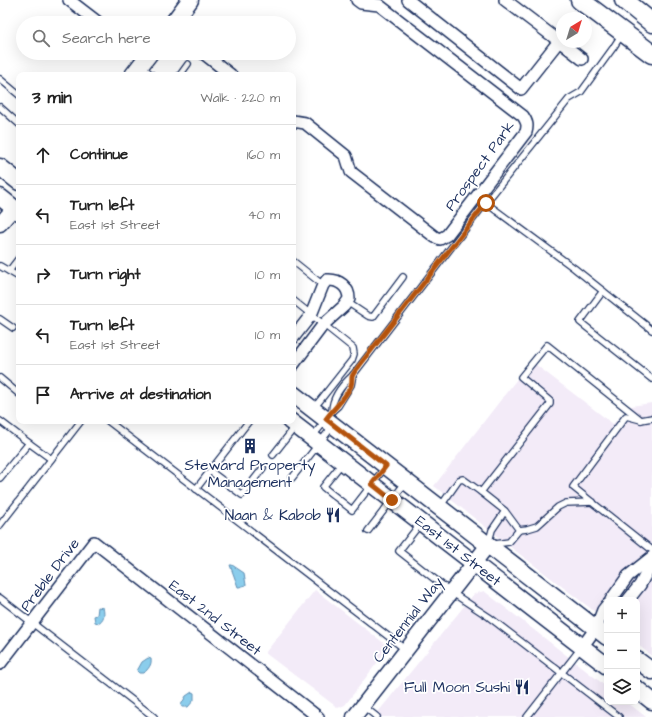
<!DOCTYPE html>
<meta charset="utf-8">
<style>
body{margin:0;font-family:"Architects Daughter",sans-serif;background:#f2f2f2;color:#222}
.controls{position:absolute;right:12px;bottom:12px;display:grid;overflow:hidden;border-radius:8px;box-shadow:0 4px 16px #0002}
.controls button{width:36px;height:36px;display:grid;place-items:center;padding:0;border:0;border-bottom:1px solid #e0e0e0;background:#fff;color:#222;font:20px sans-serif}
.compass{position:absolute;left:556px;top:12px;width:36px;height:36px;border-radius:50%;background:#fff;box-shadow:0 4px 16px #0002;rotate:38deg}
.stop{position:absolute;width:12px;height:12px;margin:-9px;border:3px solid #b45309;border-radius:50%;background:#fff}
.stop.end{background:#b45309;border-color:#fff;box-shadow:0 1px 4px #0008}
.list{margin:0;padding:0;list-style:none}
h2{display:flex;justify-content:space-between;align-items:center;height:52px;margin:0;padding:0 16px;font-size:17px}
h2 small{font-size:13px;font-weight:400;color:#767676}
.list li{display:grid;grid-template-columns:26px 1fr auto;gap:12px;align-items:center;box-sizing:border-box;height:60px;padding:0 16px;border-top:1px solid #e0e0e0}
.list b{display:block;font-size:15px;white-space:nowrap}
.list p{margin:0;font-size:13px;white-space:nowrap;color:#767676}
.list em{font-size:13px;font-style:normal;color:#767676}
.icon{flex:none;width:22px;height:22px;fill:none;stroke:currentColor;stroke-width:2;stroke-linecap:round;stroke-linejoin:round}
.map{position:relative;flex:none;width:652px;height:717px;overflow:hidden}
.search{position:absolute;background:#fff;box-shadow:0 4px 16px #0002;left:16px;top:16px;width:280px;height:44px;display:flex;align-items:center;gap:10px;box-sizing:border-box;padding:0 14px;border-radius:22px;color:#767676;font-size:15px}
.panel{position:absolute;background:#fff;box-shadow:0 4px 16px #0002;left:16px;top:72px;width:280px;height:352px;border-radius:8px}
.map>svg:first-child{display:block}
</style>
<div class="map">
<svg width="652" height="717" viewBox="0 0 652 717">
<rect width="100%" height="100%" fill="#fff"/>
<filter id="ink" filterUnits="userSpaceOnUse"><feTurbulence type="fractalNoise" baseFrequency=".025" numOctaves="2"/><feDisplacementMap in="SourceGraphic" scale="8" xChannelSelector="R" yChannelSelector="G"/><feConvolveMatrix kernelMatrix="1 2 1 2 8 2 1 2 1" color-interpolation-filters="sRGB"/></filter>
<g filter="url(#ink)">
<g fill="#f3ebf8">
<polygon points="531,361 613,424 631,406 652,403 652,656 637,644 637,600 607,600 607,621 513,549 434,486"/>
<polygon points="315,590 389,647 345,705 338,708 265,653"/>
<polygon points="484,591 607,687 607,702 627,702 646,717 374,717 474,594"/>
</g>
<g fill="#8bcdec" stroke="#5e8eb3">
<polygon points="230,565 232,565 244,573 246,585 239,587 238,587"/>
<path d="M98,607L103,608C105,614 104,620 98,623L95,622L94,616L97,615Z"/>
<path d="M148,658L151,659C152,665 148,669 144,673H139L137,671L142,662Z"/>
<polygon points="192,692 194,693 194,700 188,707 182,707 181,705 186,696"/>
</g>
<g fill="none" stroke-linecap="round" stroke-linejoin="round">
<g stroke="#1b2f5e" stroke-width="8">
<g id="service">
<polyline points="142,67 152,75"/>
<polyline points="180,75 188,64"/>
<polyline points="0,79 19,95"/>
<polyline points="0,107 19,124"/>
<polyline points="486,203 574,268 652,330"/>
<polyline points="293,261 323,285"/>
<polyline points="0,266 19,277"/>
<polyline points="9,271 19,258"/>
<polyline points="603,291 580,322 652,379"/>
<polyline points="293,300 353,348 354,354 352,360 314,408"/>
<polyline points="347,302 368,316 373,317 403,277"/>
<polyline points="0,319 13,328"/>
<polyline points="0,378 19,394"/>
<path d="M332,411C332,397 343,384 353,375L480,210L569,99L581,92L613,48L622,34"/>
<polyline points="330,413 338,406 351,385 353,375"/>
<polyline points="652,418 641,420 626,416 573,487 652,550"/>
<polyline points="0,421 29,443"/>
<polyline points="108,421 406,650"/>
<polyline points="312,437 326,420"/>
<polyline points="273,455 295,427"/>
<polyline points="343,462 323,487 352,510 386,466"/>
<polyline points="210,471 242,495 263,468"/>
<polyline points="0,478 29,443 51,459"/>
<polyline points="292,478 332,427"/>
<polyline points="196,489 249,421"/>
<polyline points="440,507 459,480 463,479 481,492"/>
<polyline points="505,511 492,530 488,545 509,542 519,530 505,511 481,492 550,404 550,401 521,377 547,345 641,420"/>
<polyline points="420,524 399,551 451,592 489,617 619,717"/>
<polyline points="0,525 81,421"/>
<polyline points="519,530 527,529 537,526 558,507 566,503 593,502"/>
<polyline points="368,531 405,483"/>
<polyline points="0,598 154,717"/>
<polyline points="363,706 377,717"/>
<polyline points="527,717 581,648"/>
</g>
</g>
<g stroke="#1b2f5e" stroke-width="14">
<g id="minor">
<polyline points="69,0 99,23"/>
<polyline points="408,0 521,89 559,41 505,0"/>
<polyline points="559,41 582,59"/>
<polyline points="203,53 231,75"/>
<path d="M293,121L305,123L346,156L351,172L435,237L440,239L447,235L526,132C528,125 527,122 523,116L379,5L361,3L357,0"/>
<path d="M293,338L311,315L323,285L327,280C339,279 349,287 349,299L344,306L323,325L293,365"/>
<polyline points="611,600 628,576 652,557"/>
<polyline points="628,600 640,585 652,562"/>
<polyline points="582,647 596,628 603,610 607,605"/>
<polyline points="0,664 94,542 318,717"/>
</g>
</g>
<g stroke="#1b2f5e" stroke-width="17">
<g id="tertiary">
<polyline points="0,224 14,208"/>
<polyline points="354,717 488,545"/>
</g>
</g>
<g stroke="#1b2f5e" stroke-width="19">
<g id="secondary">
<polyline points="173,23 190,0"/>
<polyline points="133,75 150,53"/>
<polyline points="0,167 19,182"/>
<polyline points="0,197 19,212"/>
<polyline points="293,394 607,637"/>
<polyline points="290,421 607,666"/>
<polyline points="637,660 652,671"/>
<polyline points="637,689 652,701"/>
</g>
</g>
<g stroke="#1b2f5e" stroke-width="21">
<g id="primary">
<polyline points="580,0 652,54"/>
<polyline points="624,0 652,23"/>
</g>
</g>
<use href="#service" stroke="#fff" stroke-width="5.5"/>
<use href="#minor" stroke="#fff" stroke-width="11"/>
<use href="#tertiary" stroke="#fff" stroke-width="14"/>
<use href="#secondary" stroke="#fff" stroke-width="16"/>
<use href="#primary" stroke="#fff" stroke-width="18"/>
</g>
</g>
<g fill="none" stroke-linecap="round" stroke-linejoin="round" filter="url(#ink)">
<path stroke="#b45309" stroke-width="5" d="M392,500L372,484L386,466L326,419C334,408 345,399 351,386C352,383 352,380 352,377C353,373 357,369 359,366L486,203"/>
</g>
<defs>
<g id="building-bare" transform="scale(1.2)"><path d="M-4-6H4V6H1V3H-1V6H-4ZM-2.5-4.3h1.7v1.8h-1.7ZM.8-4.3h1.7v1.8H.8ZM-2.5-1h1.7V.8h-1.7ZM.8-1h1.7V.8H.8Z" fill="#1b2f5e" stroke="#fff" stroke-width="2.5" paint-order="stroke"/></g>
<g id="restaurant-bare" transform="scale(1.2)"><path d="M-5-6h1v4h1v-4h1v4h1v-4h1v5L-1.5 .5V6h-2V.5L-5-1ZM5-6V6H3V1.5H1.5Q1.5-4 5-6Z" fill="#1b2f5e" stroke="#fff" stroke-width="2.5" paint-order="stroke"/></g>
</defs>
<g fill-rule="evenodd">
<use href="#building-bare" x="250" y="446"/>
<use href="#restaurant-bare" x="333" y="515"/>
<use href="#restaurant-bare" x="522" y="687"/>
</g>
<g text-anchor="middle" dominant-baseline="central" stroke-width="3.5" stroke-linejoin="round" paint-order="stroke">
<g font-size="15" fill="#1b2f5e" stroke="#fff">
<text transform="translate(480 166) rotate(-54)">Prospect Park</text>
<text transform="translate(458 551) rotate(38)">East 1st Street</text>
<text transform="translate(50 575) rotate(-53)">Preble Drive</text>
<text transform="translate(215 618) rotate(38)">East 2nd Street</text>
<text transform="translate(408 620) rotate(-52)">Centennial Way</text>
</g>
<g font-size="15" fill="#1b2f5e" stroke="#fff" text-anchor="end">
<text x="250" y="465" text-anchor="middle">Steward Property<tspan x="250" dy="17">Management</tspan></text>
<text x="321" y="515">Naan &amp; Kabob</text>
<text x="510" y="687">Full Moon Sushi</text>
</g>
</g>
</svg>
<div class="controls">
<button>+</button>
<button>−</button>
<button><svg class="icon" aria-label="layers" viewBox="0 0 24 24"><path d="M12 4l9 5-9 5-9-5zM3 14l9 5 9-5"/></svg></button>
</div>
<svg class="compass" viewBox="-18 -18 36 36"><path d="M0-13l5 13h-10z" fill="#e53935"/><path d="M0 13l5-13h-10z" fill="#767676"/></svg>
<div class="stop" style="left:486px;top:203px"></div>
<div class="stop end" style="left:392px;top:500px"></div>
<div class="search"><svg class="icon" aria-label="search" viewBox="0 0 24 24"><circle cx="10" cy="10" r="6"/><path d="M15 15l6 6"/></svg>Search here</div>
<section class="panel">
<h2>3 min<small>Walk · 220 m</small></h2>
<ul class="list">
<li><svg class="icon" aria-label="ahead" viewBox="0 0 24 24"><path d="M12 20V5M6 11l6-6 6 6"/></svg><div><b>Continue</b></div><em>160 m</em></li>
<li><svg class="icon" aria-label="left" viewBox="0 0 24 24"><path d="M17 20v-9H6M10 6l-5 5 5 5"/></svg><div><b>Turn left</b><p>East 1st Street</p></div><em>40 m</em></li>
<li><svg class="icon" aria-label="right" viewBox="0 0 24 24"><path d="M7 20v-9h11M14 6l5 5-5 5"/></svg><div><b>Turn right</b></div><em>10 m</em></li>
<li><svg class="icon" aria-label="left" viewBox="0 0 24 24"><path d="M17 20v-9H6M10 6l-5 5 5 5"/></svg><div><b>Turn left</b><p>East 1st Street</p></div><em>10 m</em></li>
<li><svg class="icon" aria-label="arrive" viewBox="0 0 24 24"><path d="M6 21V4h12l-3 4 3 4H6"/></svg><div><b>Arrive at destination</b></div></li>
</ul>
</section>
</div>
